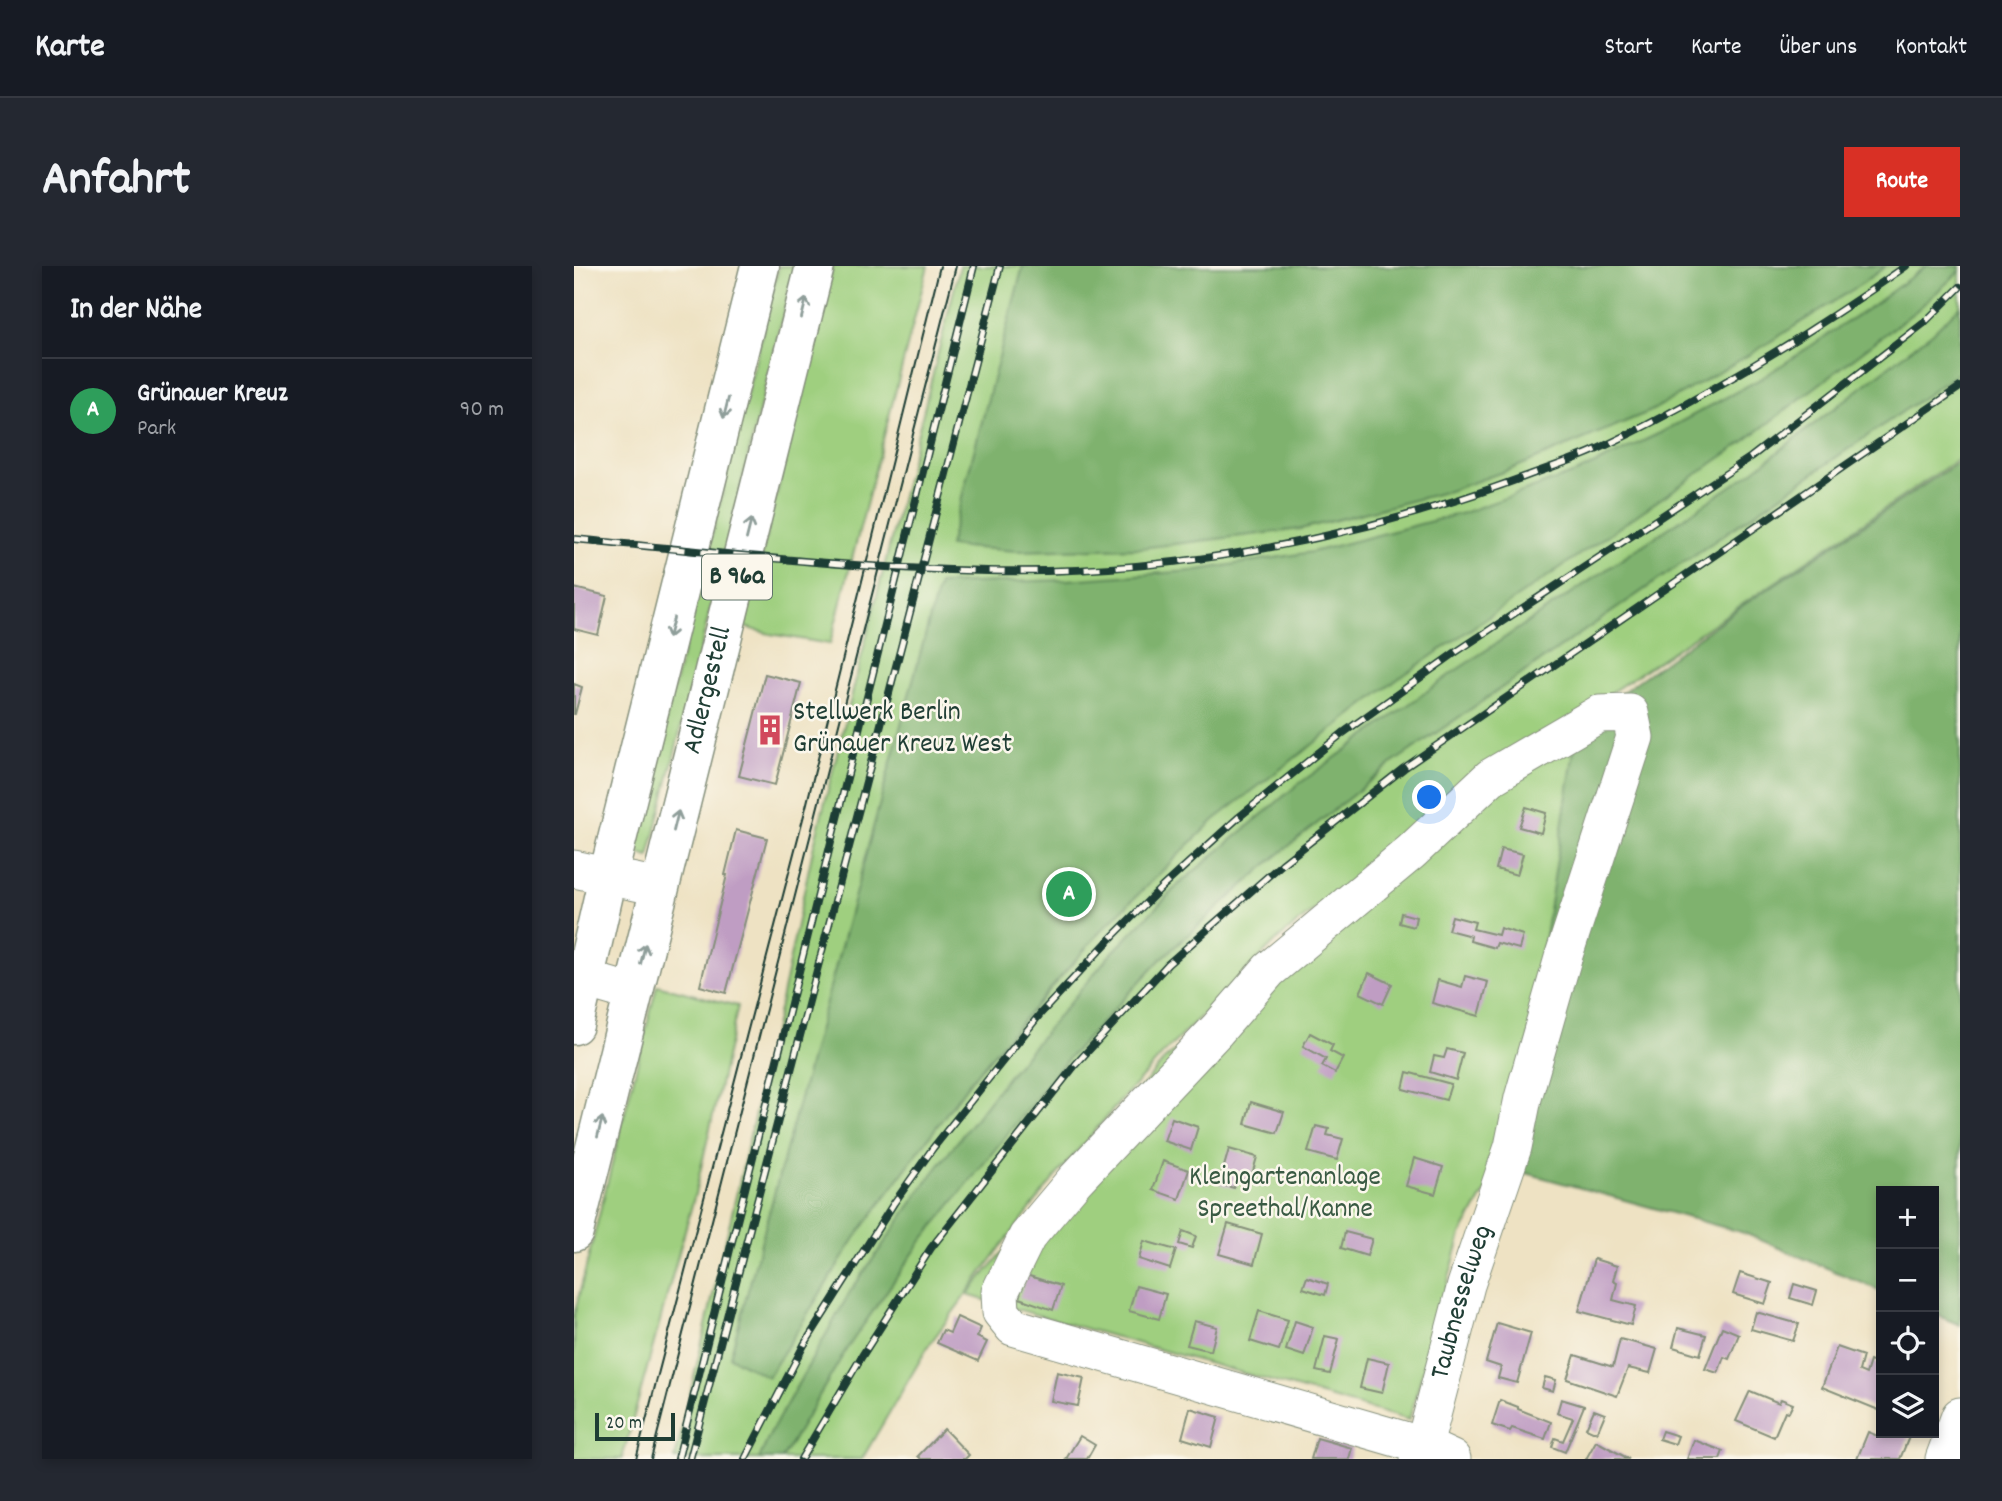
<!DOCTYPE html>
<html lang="de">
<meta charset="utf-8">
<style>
body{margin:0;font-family:Dekko,sans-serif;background:#242831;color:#f1f3f6}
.controls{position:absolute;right:21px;bottom:21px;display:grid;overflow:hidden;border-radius:0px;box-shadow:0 4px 10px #0003}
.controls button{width:63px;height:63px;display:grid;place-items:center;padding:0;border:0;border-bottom:2px solid #363941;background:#171b24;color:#f1f3f6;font:35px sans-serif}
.scale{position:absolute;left:21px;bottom:18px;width:80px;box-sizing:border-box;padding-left:7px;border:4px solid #1f3d34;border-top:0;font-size:19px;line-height:24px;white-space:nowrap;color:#1f3d34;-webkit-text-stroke:5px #fbf7ec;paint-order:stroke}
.you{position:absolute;left:856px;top:532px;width:24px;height:24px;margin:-18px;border:5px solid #fff;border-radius:50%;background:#1a73e8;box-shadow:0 0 0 10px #1a73e833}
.badge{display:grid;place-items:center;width:46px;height:46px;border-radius:50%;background:#d93025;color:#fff;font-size:23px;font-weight:700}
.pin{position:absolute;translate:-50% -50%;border:4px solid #fff;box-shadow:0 2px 7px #0006}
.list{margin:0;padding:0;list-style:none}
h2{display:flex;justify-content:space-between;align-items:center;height:91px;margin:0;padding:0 28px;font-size:30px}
h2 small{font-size:23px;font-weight:400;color:#9ea1a6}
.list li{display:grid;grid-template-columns:46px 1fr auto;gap:21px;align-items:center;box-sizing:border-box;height:105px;padding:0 28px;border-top:2px solid #363941}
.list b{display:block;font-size:26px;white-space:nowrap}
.list p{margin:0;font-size:23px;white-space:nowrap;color:#9ea1a6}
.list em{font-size:23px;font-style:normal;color:#9ea1a6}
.icon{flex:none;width:38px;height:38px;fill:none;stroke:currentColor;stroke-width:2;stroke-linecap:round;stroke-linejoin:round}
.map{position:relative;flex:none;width:1386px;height:1193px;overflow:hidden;border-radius:0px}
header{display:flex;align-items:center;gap:42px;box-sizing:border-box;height:98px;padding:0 35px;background:#171b24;border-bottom:2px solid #363941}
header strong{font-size:33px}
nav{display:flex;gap:38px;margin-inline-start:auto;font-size:24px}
.intro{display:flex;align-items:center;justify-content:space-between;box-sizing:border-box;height:168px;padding:0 42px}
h1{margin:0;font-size:49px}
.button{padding:18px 32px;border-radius:0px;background:#d93025;color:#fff;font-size:24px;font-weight:700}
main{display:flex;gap:42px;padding:0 42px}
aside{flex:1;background:#171b24;border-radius:0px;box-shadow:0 4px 10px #0003}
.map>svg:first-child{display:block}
</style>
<header>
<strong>Karte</strong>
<nav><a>Start</a><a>Karte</a><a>Über uns</a><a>Kontakt</a></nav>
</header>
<div class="intro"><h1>Anfahrt</h1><a class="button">Route</a></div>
<main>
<aside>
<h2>In der Nähe<small></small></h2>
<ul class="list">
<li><span class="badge" style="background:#2e9e5b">A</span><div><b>Grünauer Kreuz</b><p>Park</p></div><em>90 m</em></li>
</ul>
</aside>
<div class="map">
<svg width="1386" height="1193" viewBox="0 0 1386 1193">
<rect width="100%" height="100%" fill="#fbf7ec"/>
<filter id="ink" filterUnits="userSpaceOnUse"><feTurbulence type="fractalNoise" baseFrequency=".0143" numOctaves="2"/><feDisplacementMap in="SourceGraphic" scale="14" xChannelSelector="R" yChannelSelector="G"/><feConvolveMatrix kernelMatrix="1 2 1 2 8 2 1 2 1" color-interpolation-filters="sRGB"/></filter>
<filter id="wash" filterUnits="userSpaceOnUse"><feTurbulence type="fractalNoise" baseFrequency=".00686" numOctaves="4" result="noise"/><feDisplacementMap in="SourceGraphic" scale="28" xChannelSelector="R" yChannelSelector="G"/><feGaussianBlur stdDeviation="1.57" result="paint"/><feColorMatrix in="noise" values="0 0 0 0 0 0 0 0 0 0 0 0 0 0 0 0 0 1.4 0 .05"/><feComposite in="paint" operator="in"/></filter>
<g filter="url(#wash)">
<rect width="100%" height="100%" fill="#eee2c3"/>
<g fill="#9fcf7f" stroke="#5f865a" stroke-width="2">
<polygon points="205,0 221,0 75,591 59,586"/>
<polygon points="259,0 354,0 256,378 196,368 170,361"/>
<polygon points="386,0 1386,0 1386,192 880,532 704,673 589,788 542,840 482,910 426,982 355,1079 288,1193 101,1193 203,753 239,583"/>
<polygon points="1005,456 939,876 887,969 835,1154 393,1029 590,794"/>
<polygon points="83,719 164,740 121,928 48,1193 0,1193 0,1049"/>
</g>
<g fill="#7fb26e" stroke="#4f7851" stroke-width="2">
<polygon points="449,0 1312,0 1289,17 1180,86 1077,145 940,202 875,225 727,263 567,282 443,285 375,280"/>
<polygon points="1352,0 1386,0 1386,5 1343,44 1168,177 824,413 640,554 526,666 397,814 281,972 194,1111 156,1091 365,318 492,314 618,305 738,286 889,247 1004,206 1086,167 1188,112 1299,39"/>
<polygon points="1386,40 1386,106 820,496 700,592 586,694 491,796 347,976 272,1084 208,1193 185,1193 198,1164 276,1026 356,911 435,809 535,690 605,618 722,520 881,405 1178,206 1358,67"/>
<polygon points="1386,195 1386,1059 1360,1048 1360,925 1307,925 1307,1025 1170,967 941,904 939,876 1004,458 1168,340"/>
</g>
<g id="blocks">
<g fill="#bf9dc3">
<polygon points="0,322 33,330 24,369 0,363"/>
<polygon points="191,408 227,417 201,519 165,510"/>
<polygon points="0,418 8,421 1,448 0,448"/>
<polygon points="952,541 972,547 967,567 945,561"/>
<polygon points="162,564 193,572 152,727 126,720 153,609 151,609"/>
<polygon points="927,583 949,588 943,609 922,603"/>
<polygon points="827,647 842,651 840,661 825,657"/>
<polygon points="878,650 901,656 899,663 924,669 926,662 949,669 945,683 923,677 921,682 896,675 897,670 874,664"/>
<polygon points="795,707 818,718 809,738 786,727"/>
<polygon points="891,710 914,716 905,750 858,737 864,714 888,721"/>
<polygon points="736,767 759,779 756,785 769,792 761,807 748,800 752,793 729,780"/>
<polygon points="873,783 889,787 882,814 856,806 860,790 870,792"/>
<polygon points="833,806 877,818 872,834 829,823"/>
<polygon points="677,836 710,846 703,867 671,858"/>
<polygon points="598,852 624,861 617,884 590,875"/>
<polygon points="742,860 755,863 753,869 769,873 763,894 734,886"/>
<polygon points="655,883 683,891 676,916 663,912 660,922 645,918"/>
<polygon points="840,892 869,901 861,928 832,920"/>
<polygon points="589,895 615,904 605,933 579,924"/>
<polygon points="654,958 688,968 680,998 645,988"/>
<polygon points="609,965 622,970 618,982 605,978"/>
<polygon points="771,966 798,973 793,990 767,982"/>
<polygon points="570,975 602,984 596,1003 565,993"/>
<polygon points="1020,993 1043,1000 1039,1015 1043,1017 1039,1034 1062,1040 1057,1059 1005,1045"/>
<polygon points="1166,1007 1198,1017 1191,1038 1159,1028"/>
<polygon points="452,1009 487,1020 479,1044 445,1032"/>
<polygon points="733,1011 754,1018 751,1029 729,1022"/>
<polygon points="1220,1018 1243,1025 1239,1039 1216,1032"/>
<polygon points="562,1020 592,1028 585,1053 555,1045"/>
<polygon points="685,1045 714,1054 705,1084 676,1075"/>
<polygon points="1182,1046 1225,1058 1219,1075 1177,1063"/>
<polygon points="383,1051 407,1062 403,1071 413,1076 404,1095 363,1077 369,1064 376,1067"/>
<polygon points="620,1055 643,1061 637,1085 613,1079"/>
<polygon points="721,1055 739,1061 730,1090 712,1084"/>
<polygon points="923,1057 957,1067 943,1117 924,1112 927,1101 912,1096"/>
<polygon points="1148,1061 1165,1068 1155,1093 1150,1091 1144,1107 1131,1103"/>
<polygon points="1104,1062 1132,1069 1126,1089 1099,1081"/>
<polygon points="751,1070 765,1073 756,1108 742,1105"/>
<polygon points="1046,1073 1083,1083 1076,1107 1054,1102 1043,1130 993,1113 1001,1089 1039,1101"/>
<polygon points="1263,1081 1289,1090 1285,1105 1292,1108 1296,1095 1307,1099 1307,1145 1248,1121"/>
<polygon points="793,1092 815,1097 808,1127 786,1122"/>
<polygon points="483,1106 510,1112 504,1140 477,1135"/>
<polygon points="971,1111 982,1114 979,1125 968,1122"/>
<polygon points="1176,1125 1205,1137 1207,1133 1219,1138 1215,1146 1211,1145 1200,1171 1162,1155"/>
<polygon points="987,1133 1010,1140 991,1186 978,1181 981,1172 989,1175 999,1152 983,1147"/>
<polygon points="926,1134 944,1141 944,1143 977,1156 971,1173 938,1162 936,1165 918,1159"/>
<polygon points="616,1142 645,1151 637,1181 608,1172"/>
<polygon points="1020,1144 1031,1148 1023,1167 1012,1162"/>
<polygon points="370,1163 395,1189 391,1193 347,1193 344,1190"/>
<polygon points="1088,1165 1104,1170 1101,1178 1085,1173"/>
<polygon points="1294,1166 1306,1171 1308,1167 1325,1167 1335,1171 1326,1193 1283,1193"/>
<polygon points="506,1170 521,1179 513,1193 492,1193"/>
<polygon points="743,1172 778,1182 775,1193 737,1193"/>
<polygon points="1120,1174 1149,1185 1146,1193 1113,1193"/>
<polygon points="1022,1175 1055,1193 1012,1193"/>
</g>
</g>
</g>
<g filter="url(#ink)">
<use href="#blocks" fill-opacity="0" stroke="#86907c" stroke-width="2"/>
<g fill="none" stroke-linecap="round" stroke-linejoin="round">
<g stroke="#86907c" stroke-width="39">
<g id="minor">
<polyline points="0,603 85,621"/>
<polyline points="0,710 59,727"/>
<path id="s1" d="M844,1193L852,1172L892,1019L939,881L949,832L989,692L1061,471L1056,447L1025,448L917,511L837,586L695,704L643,764L501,914L453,971L426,1026L427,1046L439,1061L850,1180L878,1193"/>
<polyline points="1370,1193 1386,1150"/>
</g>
</g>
<g stroke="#86907c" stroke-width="41">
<g id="major">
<polyline points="0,759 34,610 186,0"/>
<path id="s2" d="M0,966L241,0"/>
</g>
</g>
<use href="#minor" stroke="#fff" stroke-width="37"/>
<use href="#major" stroke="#fff" stroke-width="38"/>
<g stroke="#1f3d34" stroke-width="2">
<polyline points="62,1193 231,545 366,0"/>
<polyline points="77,1193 382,0"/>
</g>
<g stroke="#1f3d34" stroke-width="8">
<g id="rail">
<path d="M0,273C138,286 276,303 414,305C600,309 785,273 958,208C978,201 998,194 1017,186C1060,167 1102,144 1142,121C1207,84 1271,43 1332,0"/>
<polyline points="104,1193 400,0"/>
<polyline points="116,1193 426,0"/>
<polyline points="171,1193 230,1079 320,937 359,882 467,747 540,669 588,621 665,551 769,467 882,386 1177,191 1350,57 1386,21"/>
<polyline points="227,1193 288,1090 357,982 502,798 594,698 708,598 830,502 1386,121"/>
</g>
</g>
<use href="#rail" stroke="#fbf7ec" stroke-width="5" stroke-dasharray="16" stroke-linecap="butt"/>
</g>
<defs><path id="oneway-shaft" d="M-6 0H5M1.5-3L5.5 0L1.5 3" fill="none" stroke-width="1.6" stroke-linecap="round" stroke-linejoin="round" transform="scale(1.75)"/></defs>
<g stroke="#8f9e9a">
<use href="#oneway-shaft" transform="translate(230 42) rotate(-76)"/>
<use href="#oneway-shaft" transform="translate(152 142) rotate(104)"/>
<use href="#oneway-shaft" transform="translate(175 263) rotate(-76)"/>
<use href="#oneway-shaft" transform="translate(97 362) rotate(104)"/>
<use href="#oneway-shaft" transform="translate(102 555) rotate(-76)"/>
<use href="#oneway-shaft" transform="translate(69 688) rotate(-76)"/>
<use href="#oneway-shaft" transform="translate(26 861) rotate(-76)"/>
</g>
</g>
<defs>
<g id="building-bare" transform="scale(2.415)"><path d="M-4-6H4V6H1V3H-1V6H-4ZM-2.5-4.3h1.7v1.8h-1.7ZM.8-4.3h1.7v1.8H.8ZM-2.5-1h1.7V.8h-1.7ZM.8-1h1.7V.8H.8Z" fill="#d1495b" stroke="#fbf7ec" stroke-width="2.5" paint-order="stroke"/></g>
</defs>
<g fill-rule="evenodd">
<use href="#building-bare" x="196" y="464"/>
</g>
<g text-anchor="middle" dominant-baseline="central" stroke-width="5" stroke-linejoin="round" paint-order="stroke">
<rect fill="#fbf7ec" stroke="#61756b" stroke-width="2" x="128" y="288.5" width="70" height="45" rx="5"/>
<g font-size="26" font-weight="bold" fill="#1f3d34">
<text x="163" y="311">B 96a</text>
</g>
<g font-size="28" fill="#1f3d34" stroke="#fbf7ec">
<text stroke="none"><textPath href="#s2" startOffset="558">Adlergestell</textPath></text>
<text stroke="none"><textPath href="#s1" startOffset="163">Taubnesselweg</textPath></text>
</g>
<g font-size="28" fill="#1f3d34" stroke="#fbf7ec" text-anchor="start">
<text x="219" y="448">Stellwerk Berlin<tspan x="219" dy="32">Grünauer Kreuz West</tspan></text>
</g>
<g font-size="28" fill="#395a43" stroke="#fbf7ec">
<text x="711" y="913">Kleingartenanlage<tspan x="711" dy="32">Spreethal/Kanne</tspan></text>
</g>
</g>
</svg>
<div class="controls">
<button>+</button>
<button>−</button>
<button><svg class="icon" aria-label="locate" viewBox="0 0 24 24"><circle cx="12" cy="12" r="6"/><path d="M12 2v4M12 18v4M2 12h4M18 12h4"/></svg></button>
<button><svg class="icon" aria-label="layers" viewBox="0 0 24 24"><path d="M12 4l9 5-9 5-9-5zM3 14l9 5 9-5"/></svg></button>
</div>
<div class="scale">20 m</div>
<div class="you"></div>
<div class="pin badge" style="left:495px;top:628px;background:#2e9e5b">A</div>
</div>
</main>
